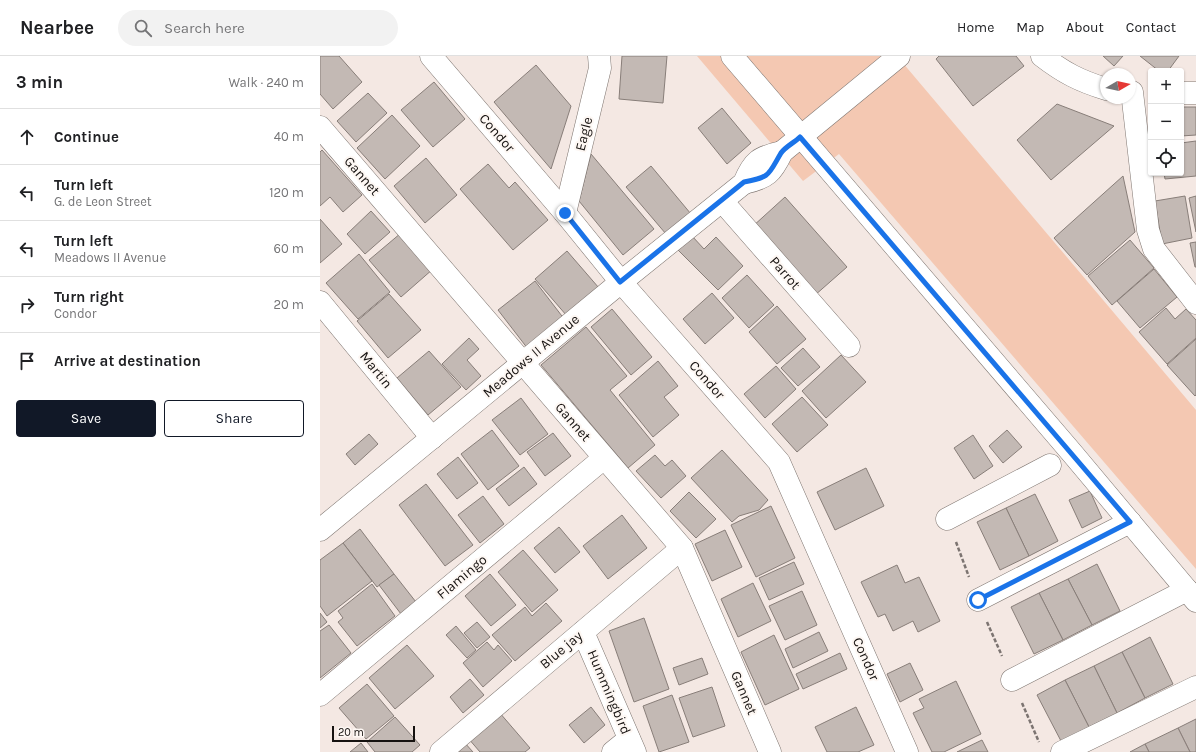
<!DOCTYPE html>
<meta charset="utf-8">
<style>
body{margin:0;font-family:Karla,sans-serif;background:#f2f2f2;color:#202124}
.controls{position:absolute;right:12px;top:12px;display:grid;overflow:hidden;border-radius:4px;box-shadow:0 1px 3px #0004}
.controls button{width:36px;height:36px;display:grid;place-items:center;padding:0;border:0;border-bottom:1px solid #e0e0e0;background:#fff;color:#202124;font:20px sans-serif}
.compass{position:absolute;left:780px;top:12px;width:36px;height:36px;border-radius:50%;background:#fff;box-shadow:0 1px 3px #0004;rotate:81deg}
.scale{position:absolute;left:12px;bottom:10px;width:83px;box-sizing:border-box;padding-left:4px;border:2px solid #161210;border-top:0;font-size:11px;line-height:14px;white-space:nowrap;color:#161210;-webkit-text-stroke:3px #fdf7f3;paint-order:stroke}
.stop{position:absolute;width:12px;height:12px;margin:-9px;border:3px solid #1a73e8;border-radius:50%;background:#fff}
.stop.end{background:#1a73e8;border-color:#fff;box-shadow:0 1px 4px #0008}
.list{margin:0;padding:0;list-style:none}
h2{display:flex;justify-content:space-between;align-items:center;height:52px;margin:0;padding:0 16px;font-size:17px}
h2 small{font-size:13px;font-weight:400;color:#757577}
.list li{display:grid;grid-template-columns:26px 1fr auto;gap:12px;align-items:center;box-sizing:border-box;height:56px;padding:0 16px;border-top:1px solid #e0e0e0}
.list b{display:block;font-size:15px;white-space:nowrap}
.list p{margin:0;font-size:13px;white-space:nowrap;color:#757577}
.list em{font-size:13px;font-style:normal;color:#757577}
.actions{display:flex;gap:8px;padding:12px 16px}
.actions a{flex:1;padding:9px 0;border:1px solid #111827;border-radius:4px;text-align:center;font-size:14px;color:#111827}
.actions .main{background:#111827;color:#fff}
.icon{flex:none;width:22px;height:22px;fill:none;stroke:currentColor;stroke-width:2;stroke-linecap:round;stroke-linejoin:round}
.map{position:relative;flex:none;width:876px;height:696px;overflow:hidden}
header{display:flex;align-items:center;gap:24px;box-sizing:border-box;height:56px;padding:0 20px;background:#fff;border-bottom:1px solid #e0e0e0}
header strong{font-size:19px}
nav{display:flex;gap:22px;margin-inline-start:auto;font-size:14px}
.search{width:280px;height:36px;background:#f2f2f2;display:flex;align-items:center;gap:10px;box-sizing:border-box;padding:0 14px;border-radius:22px;color:#757577;font-size:15px}
main{display:flex}
aside{flex:1;background:#fff}
.map>svg:first-child{display:block}
</style>
<header>
<strong>Nearbee</strong>
<div class="search"><svg class="icon" aria-label="search" viewBox="0 0 24 24"><circle cx="10" cy="10" r="6"/><path d="M15 15l6 6"/></svg>Search here</div>
<nav><a>Home</a><a>Map</a><a>About</a><a>Contact</a></nav>
</header>
<main>
<aside>
<h2>3 min<small>Walk · 240 m</small></h2>
<ul class="list">
<li><svg class="icon" aria-label="ahead" viewBox="0 0 24 24"><path d="M12 20V5M6 11l6-6 6 6"/></svg><div><b>Continue</b></div><em>40 m</em></li>
<li><svg class="icon" aria-label="left" viewBox="0 0 24 24"><path d="M17 20v-9H6M10 6l-5 5 5 5"/></svg><div><b>Turn left</b><p>G. de Leon Street</p></div><em>120 m</em></li>
<li><svg class="icon" aria-label="left" viewBox="0 0 24 24"><path d="M17 20v-9H6M10 6l-5 5 5 5"/></svg><div><b>Turn left</b><p>Meadows II Avenue</p></div><em>60 m</em></li>
<li><svg class="icon" aria-label="right" viewBox="0 0 24 24"><path d="M7 20v-9h11M14 6l5 5-5 5"/></svg><div><b>Turn right</b><p>Condor</p></div><em>20 m</em></li>
<li><svg class="icon" aria-label="arrive" viewBox="0 0 24 24"><path d="M6 21V4h12l-3 4 3 4H6"/></svg><div><b>Arrive at destination</b></div></li>
</ul>
<div class="actions"><a class="main">Save</a><a>Share</a></div>
</aside>
<div class="map">
<svg width="876" height="696" viewBox="0 0 876 696">
<rect width="100%" height="100%" fill="#f4e8e3"/>
<polygon fill="#f4c8b2" points="377,0 577,0 876,354 876,513 519,98 483,125"/>
<g fill="#c3b9b4" stroke="#887e79">
<polygon points="0,0 19,0 42,26 13,53 0,38"/>
<polygon points="302,0 347,0 343,47 299,43"/>
<polygon points="619,0 696,0 704,10 653,50 616,3"/>
<polygon points="783,0 803,0 794,10"/>
<polygon points="820,0 859,0 848,15 839,15"/>
<polygon points="216,9 251,50 231,113 174,46"/>
<polygon points="114,26 145,63 113,91 81,54"/>
<polygon points="48,37 67,57 36,86 17,65"/>
<polygon points="737,48 794,70 731,124 697,84"/>
<polygon points="861,51 876,51 876,79 861,80"/>
<polygon points="402,52 431,87 407,108 378,72"/>
<polygon points="829,52 831,52 831,81 830,81"/>
<polygon points="72,59 100,90 65,123 37,92"/>
<polygon points="876,85 876,120 845,123 844,117 861,117 861,87"/>
<polygon points="2,94 42,139 23,156 10,141 0,150 0,96"/>
<polygon points="271,98 334,173 303,199 259,145"/>
<polygon points="106,102 137,139 105,167 74,130"/>
<polygon points="168,108 189,132 195,126 228,164 193,194 140,133"/>
<polygon points="331,110 371,158 346,178 306,131"/>
<polygon points="803,120 815,176 767,219 734,182"/>
<polygon points="865,140 872,182 842,188 835,145"/>
<polygon points="876,140 876,176 869,142"/>
<polygon points="465,141 527,211 494,240 432,171"/>
<polygon points="51,155 70,176 45,198 27,178"/>
<polygon points="0,163 22,188 0,207"/>
<polygon points="81,177 113,213 81,241 49,204"/>
<polygon points="372,180 384,193 396,181 423,210 398,234 358,194"/>
<polygon points="810,184 834,212 792,249 768,220"/>
<polygon points="876,186 876,211 875,211 870,187"/>
<polygon points="247,195 279,232 247,260 215,223"/>
<polygon points="39,198 70,236 38,263 6,227"/>
<polygon points="834,213 857,241 820,272 797,245"/>
<polygon points="427,219 454,249 429,272 402,242"/>
<polygon points="215,225 245,264 208,293 178,254"/>
<polygon points="392,237 414,262 385,288 363,263"/>
<polygon points="69,238 101,274 68,302 37,265"/>
<polygon points="457,250 486,283 457,308 429,276"/>
<polygon points="846,252 855,263 866,253 876,264 876,282 847,308 819,276"/>
<polygon points="292,253 332,301 311,319 271,271"/>
<polygon points="266,271 307,320 290,334 335,389 308,412 221,309"/>
<polygon points="149,282 159,293 147,304 161,320 146,334 122,308"/>
<polygon points="876,283 876,339 875,340 847,309"/>
<polygon points="483,292 500,311 478,330 461,312"/>
<polygon points="109,295 141,331 108,359 77,322"/>
<polygon points="521,299 546,326 506,362 482,335"/>
<polygon points="338,305 358,330 344,341 359,359 333,381 299,339"/>
<polygon points="456,310 476,333 445,362 424,338"/>
<polygon points="482,341 508,369 477,396 452,368"/>
<polygon points="201,342 228,378 200,399 172,364"/>
<polygon points="172,374 199,410 168,434 141,398"/>
<polygon points="687,374 702,391 683,407 669,390"/>
<polygon points="233,377 251,400 225,420 207,396"/>
<polygon points="49,378 58,388 35,409 26,398"/>
<polygon points="653,379 673,410 654,423 634,392"/>
<polygon points="402,394 448,444 439,454 419,460 412,466 371,422"/>
<polygon points="335,399 345,410 352,404 366,420 341,442 316,415"/>
<polygon points="138,401 158,427 137,443 117,418"/>
<polygon points="204,411 217,428 189,450 176,433"/>
<polygon points="546,412 564,450 515,474 497,436"/>
<polygon points="106,428 153,489 125,510 79,449"/>
<polygon points="770,435 782,462 762,472 749,444"/>
<polygon points="369,436 396,463 376,482 350,455"/>
<polygon points="715,438 738,485 709,500 686,452"/>
<polygon points="163,440 184,468 160,487 138,459"/>
<polygon points="451,450 475,502 436,521 411,469"/>
<polygon points="686,452 709,500 680,514 657,466"/>
<polygon points="302,459 327,492 288,523 263,490"/>
<polygon points="239,471 260,496 235,517 214,492"/>
<polygon points="40,473 74,518 57,531 23,487"/>
<polygon points="405,474 422,511 392,525 375,488"/>
<polygon points="23,487 52,525 7,560 0,550 0,504"/>
<polygon points="203,494 238,534 212,556 178,516"/>
<polygon points="474,506 484,528 449,544 439,522"/>
<polygon points="777,508 800,555 772,569 748,523"/>
<polygon points="577,509 585,527 599,521 620,565 598,576 593,565 573,575 565,558 558,561 541,526"/>
<polygon points="74,518 96,546 81,558 59,529"/>
<polygon points="170,518 196,549 171,570 145,540"/>
<polygon points="748,523 772,569 743,584 719,537"/>
<polygon points="433,527 451,565 418,581 401,543"/>
<polygon points="52,528 75,560 37,590 18,566 23,562 18,555"/>
<polygon points="482,535 497,569 465,584 449,550"/>
<polygon points="719,537 743,584 714,598 691,551"/>
<polygon points="226,547 242,565 195,605 172,579 205,551 212,560"/>
<polygon points="0,557 7,566 0,572"/>
<polygon points="324,562 349,633 314,646 289,575"/>
<polygon points="157,566 170,581 157,592 144,577"/>
<polygon points="9,569 31,597 0,622 0,575"/>
<polygon points="136,570 156,594 147,602 126,579"/>
<polygon points="499,576 508,595 473,612 465,593"/>
<polygon points="454,579 479,633 445,649 421,596"/>
<polygon points="830,581 853,628 825,642 802,596"/>
<polygon points="167,586 174,594 178,589 192,605 163,631 143,607"/>
<polygon points="87,589 114,620 75,653 49,622"/>
<polygon points="802,596 825,642 797,657 774,610"/>
<polygon points="520,597 527,613 483,633 476,618"/>
<polygon points="382,602 388,618 359,629 353,612"/>
<polygon points="590,607 603,634 580,646 567,618"/>
<polygon points="774,610 797,657 769,671 745,624"/>
<polygon points="150,623 164,639 143,657 130,641"/>
<polygon points="745,624 769,671 741,685 717,639"/>
<polygon points="636,625 661,678 624,696 612,696 593,657 604,652 599,643"/>
<polygon points="47,628 74,660 46,683 19,652"/>
<polygon points="392,631 405,670 373,681 359,642"/>
<polygon points="352,639 369,686 339,696 323,650"/>
<polygon points="271,651 285,669 264,687 249,669"/>
<polygon points="536,651 554,689 538,696 507,696 495,671"/>
<polygon points="179,656 210,692 205,696 160,696 148,682"/>
<polygon points="75,661 100,689 92,696 55,696 47,686"/>
<polygon points="876,663 876,696 870,696 858,672"/>
<polygon points="858,672 870,696 829,696 825,688"/>
<polygon points="662,684 668,696 637,696"/>
<polygon points="144,686 153,696 133,696"/>
<polygon points="41,687 48,696 30,696"/>
<polygon points="825,688 829,696 810,696"/>
</g>
<g fill="none" stroke-linecap="round" stroke-linejoin="round">
<g stroke="#7f7671" stroke-width="23">
<g id="minor">
<polyline points="111,0 245,157 301,226 459,406 587,696"/>
<polyline points="412,0 752,397 876,545"/>
<path d="M722,0C744,17 760,25 786,33"/>
<polyline points="812,36 828,174 834,193 876,247"/>
<polyline points="861,37 876,37"/>
<polyline points="0,71 362,492 450,696"/>
<path d="M424,127C447,122 452,117 462,96L579,0"/>
<polyline points="402,145 529,290"/>
<polyline points="245,157 280,12 279,0"/>
<polyline points="0,246 112,382"/>
<polyline points="627,463 730,409"/>
<path d="M0,474L301,226L424,127C433,105 439,101 462,96"/>
<polyline points="658,544 810,466"/>
<polyline points="263,576 315,696"/>
<polyline points="692,624 867,534"/>
<polyline points="0,639 284,402"/>
<polyline points="121,696 362,492"/>
<polyline points="293,696 309,683"/>
<polyline points="742,696 876,631"/>
</g>
</g>
<g stroke="#7c7471" stroke-width="2.5" stroke-dasharray="4 2" stroke-linecap="butt">
<polyline points="636,486 649,521"/>
<polyline points="667,566 682,600"/>
<polyline points="702,647 719,686"/>
</g>
<use href="#minor" stroke="#fff" stroke-width="22"/>
</g>
<g fill="none" stroke-linecap="round" stroke-linejoin="round">
<path stroke="#1a73e8" stroke-width="5" d="M245,157L300,226L424,126C451,121 448,119 461,97C465,91 475,86 480,81L810,466L658,544"/>
</g>
<g text-anchor="middle" dominant-baseline="central" stroke-width="4" stroke-linejoin="round" paint-order="stroke">
<g font-size="14" fill="#161210" stroke="#fdf7f3">
<text transform="translate(177 77) rotate(49)">Condor</text>
<text transform="translate(264 78) rotate(-76)">Eagle</text>
<text transform="translate(42 120) rotate(49)">Gannet</text>
<text transform="translate(465 217) rotate(49)">Parrot</text>
<text transform="translate(211 300) rotate(-40)">Meadows II Avenue</text>
<text transform="translate(56 314) rotate(51)">Martin</text>
<text transform="translate(387 324) rotate(49)">Condor</text>
<text transform="translate(253 366) rotate(49)">Gannet</text>
<text transform="translate(142 521) rotate(-40)">Flamingo</text>
<text transform="translate(241 594) rotate(-40)">Blue jay</text>
<text transform="translate(546 603) rotate(66)">Condor</text>
<text transform="translate(289 636) rotate(67)">Hummingbird</text>
<text transform="translate(424 637) rotate(67)">Gannet</text>
</g>
</g>
</svg>
<div class="controls">
<button>+</button>
<button>−</button>
<button><svg class="icon" aria-label="locate" viewBox="0 0 24 24"><circle cx="12" cy="12" r="6"/><path d="M12 2v4M12 18v4M2 12h4M18 12h4"/></svg></button>
</div>
<svg class="compass" viewBox="-18 -18 36 36"><path d="M0-13l5 13h-10z" fill="#e53935"/><path d="M0 13l5-13h-10z" fill="#757577"/></svg>
<div class="scale">20 m</div>
<div class="stop" style="left:658px;top:544px"></div>
<div class="stop end" style="left:245px;top:157px"></div>
</div>
</main>
